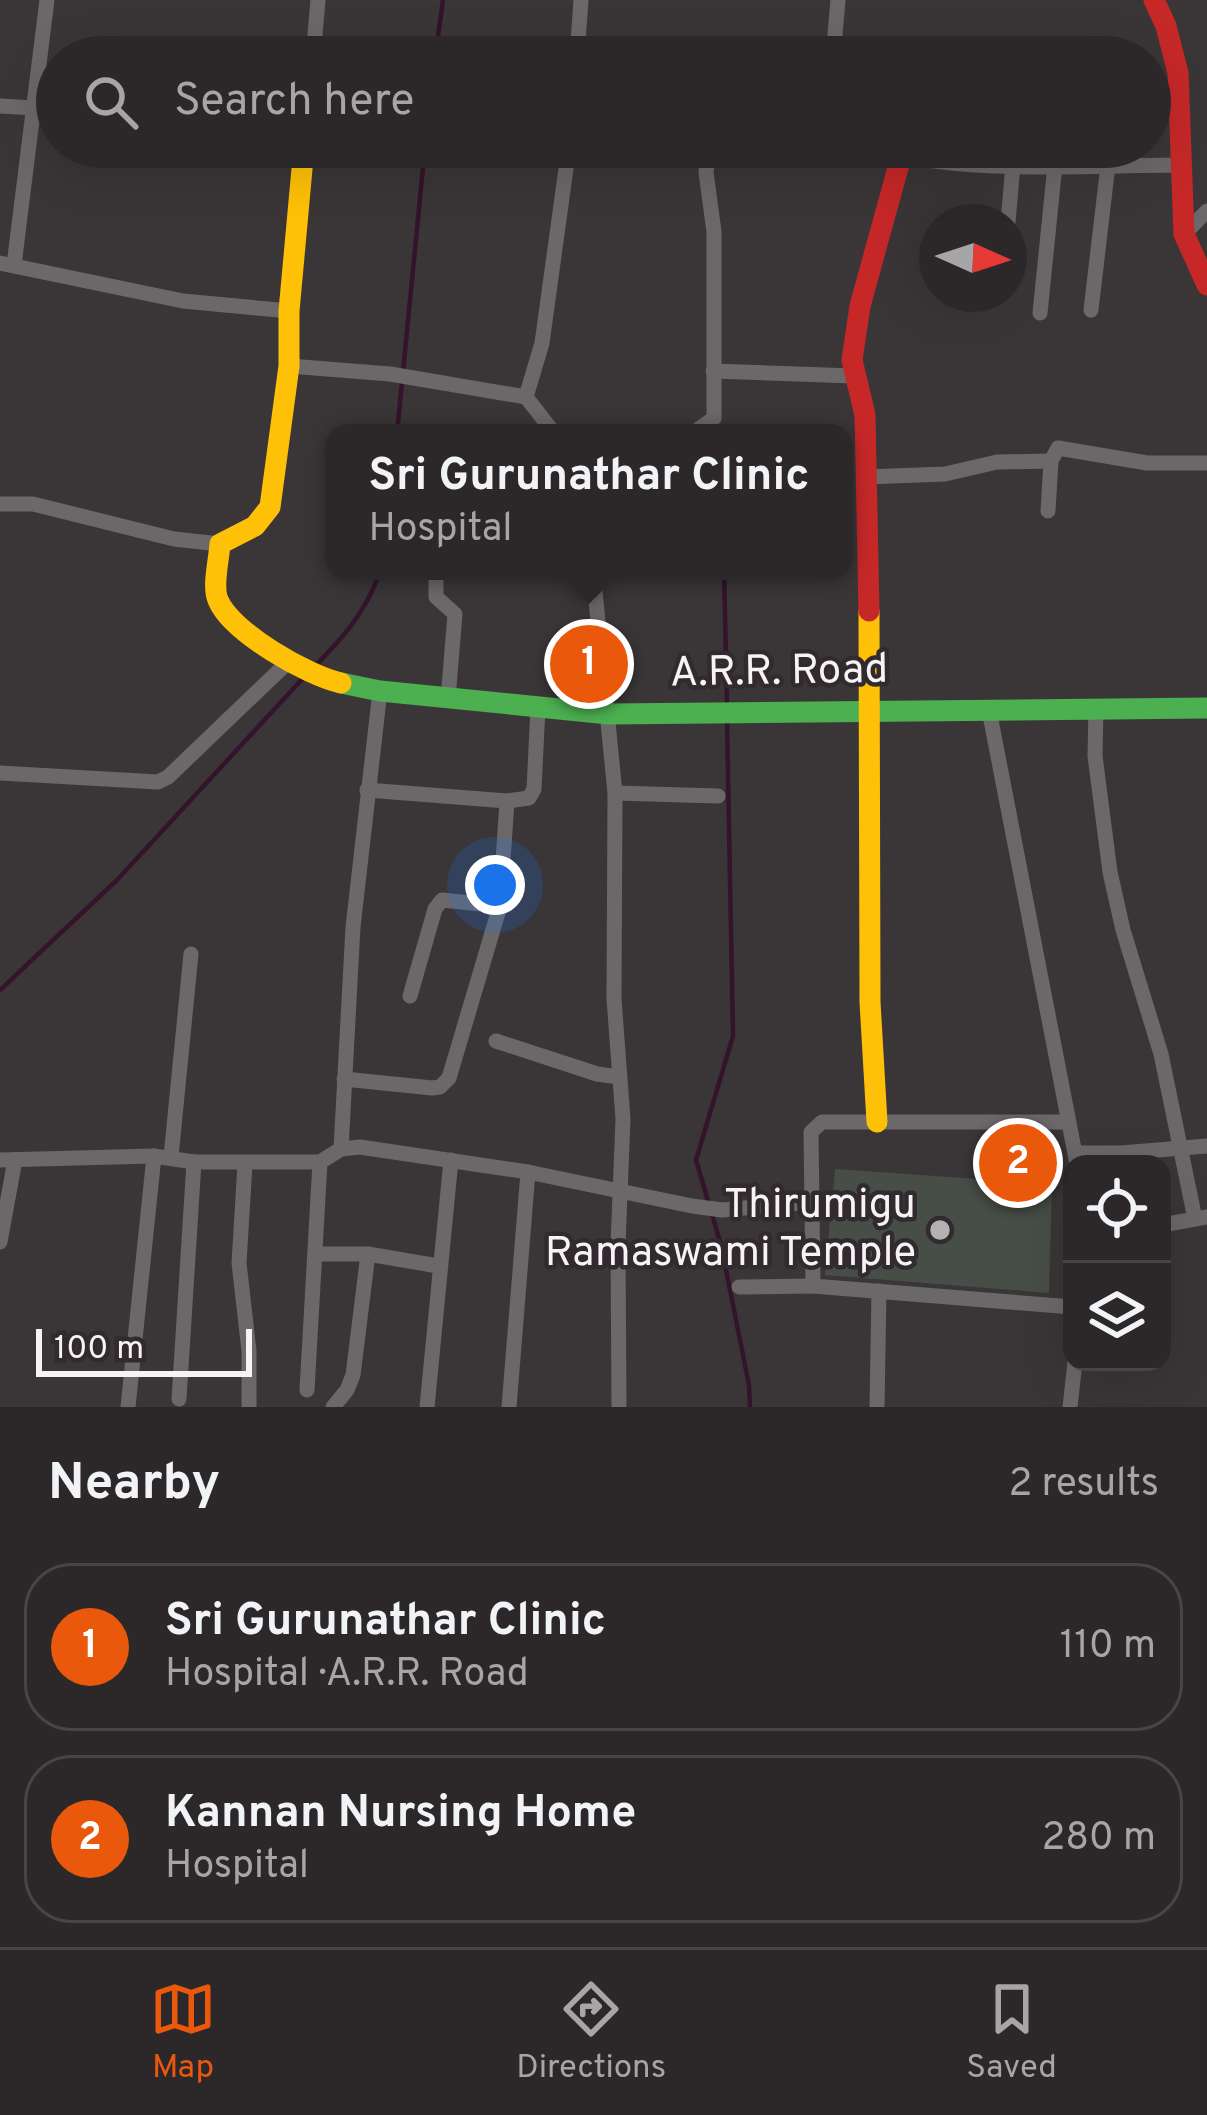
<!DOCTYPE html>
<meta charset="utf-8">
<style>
body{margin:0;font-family:Overpass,sans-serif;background:#383436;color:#f1f3f6}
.controls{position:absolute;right:36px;bottom:36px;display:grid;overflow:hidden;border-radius:24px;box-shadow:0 12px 48px #0002}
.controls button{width:108px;height:108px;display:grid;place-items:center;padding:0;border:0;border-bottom:3px solid #484447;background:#2c282a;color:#f1f3f6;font:60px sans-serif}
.compass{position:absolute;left:919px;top:204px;width:108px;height:108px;border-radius:50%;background:#2c282a;box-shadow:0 12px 48px #0002;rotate:93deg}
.scale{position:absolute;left:36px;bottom:30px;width:216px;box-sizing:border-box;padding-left:12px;border:6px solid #f7f3f5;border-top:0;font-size:33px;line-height:42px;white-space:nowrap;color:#f7f3f5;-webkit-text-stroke:9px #312b2f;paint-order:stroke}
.you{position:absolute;left:495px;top:885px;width:42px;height:42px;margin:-30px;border:9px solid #fff;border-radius:50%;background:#1a73e8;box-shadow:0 0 0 18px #1a73e833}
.badge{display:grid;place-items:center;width:78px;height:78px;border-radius:50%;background:#ea580c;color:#fff;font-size:39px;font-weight:700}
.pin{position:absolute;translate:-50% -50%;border:6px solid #fff;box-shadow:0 3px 12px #0006}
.popup{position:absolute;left:325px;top:424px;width:528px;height:156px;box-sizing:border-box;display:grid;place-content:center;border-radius:24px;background:#2c282a;filter:drop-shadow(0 3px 9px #0005);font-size:39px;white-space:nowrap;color:#a6a6a8}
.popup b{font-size:45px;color:#f1f3f6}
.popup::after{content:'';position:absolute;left:50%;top:100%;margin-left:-24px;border:24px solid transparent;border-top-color:#2c282a}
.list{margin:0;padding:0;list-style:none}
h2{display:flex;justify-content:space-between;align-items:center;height:156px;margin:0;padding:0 48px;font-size:51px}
h2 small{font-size:39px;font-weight:400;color:#a6a6a8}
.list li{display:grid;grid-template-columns:78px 1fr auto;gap:36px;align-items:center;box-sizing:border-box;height:168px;margin:0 24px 24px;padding:0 24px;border:3px solid #484447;border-radius:48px}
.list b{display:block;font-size:45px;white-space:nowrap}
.list p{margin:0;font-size:39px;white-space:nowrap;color:#a6a6a8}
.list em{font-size:39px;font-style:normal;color:#a6a6a8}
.icon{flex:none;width:66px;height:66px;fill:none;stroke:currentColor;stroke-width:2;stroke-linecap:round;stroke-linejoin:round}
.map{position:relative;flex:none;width:1207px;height:1407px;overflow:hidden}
.search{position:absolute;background:#2c282a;box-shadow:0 12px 48px #0002;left:36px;right:36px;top:36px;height:132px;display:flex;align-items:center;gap:30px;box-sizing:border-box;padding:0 42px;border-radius:66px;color:#a6a6a8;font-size:45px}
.sheet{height:540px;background:#2c282a}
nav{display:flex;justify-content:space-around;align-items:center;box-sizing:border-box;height:168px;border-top:3px solid #484447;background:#2c282a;font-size:33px;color:#a6a6a8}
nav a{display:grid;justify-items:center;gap:6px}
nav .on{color:#ea580c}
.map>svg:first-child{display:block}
</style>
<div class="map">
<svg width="1207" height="1407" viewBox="0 0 1207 1407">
<rect width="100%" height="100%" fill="#3a3638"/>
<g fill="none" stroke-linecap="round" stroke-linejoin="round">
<g stroke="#34132c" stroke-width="4.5">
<polyline points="435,57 443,0"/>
<polyline points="397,433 425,147"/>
<polyline points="724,571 727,703"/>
<path d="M313,668C342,639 367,611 380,571"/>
<polyline points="727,721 733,1036 696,1160 721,1245 749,1385 750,1407"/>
<polyline points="0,990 117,880 305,676"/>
</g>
</g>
<polygon fill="#474d47" points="993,1148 1045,1148 1045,1184 1052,1185 1049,1293 825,1275 835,1169 992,1180"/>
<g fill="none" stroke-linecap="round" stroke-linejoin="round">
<g stroke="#6a6869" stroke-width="15">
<polyline points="313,57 318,0"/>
<polyline points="577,57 581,0"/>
<polyline points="833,57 838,0"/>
<polyline points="0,106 34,108"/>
<path d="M873,147C952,176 1092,165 1179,165"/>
<polyline points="1008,222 1013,165"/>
<polyline points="1184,234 1207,211"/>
<polyline points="0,263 183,301 289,311"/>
<polyline points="14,265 47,0"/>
<polyline points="1091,310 1108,165"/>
<polyline points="1040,313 1055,165"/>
<polyline points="289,366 390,374 526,397"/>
<polyline points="713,371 853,376"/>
<polyline points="554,433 526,397 542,343 569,147"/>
<polyline points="693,433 714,418 714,232 706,172 709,147"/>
<polyline points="865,477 945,474 997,462 1051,461"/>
<polyline points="0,504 33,504 174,539 220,544"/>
<polyline points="1048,511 1051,461 1058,448 1147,463 1207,463"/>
<polyline points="436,571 436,597 455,614 448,699"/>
<polyline points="593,571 615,793 614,999 623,1119 618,1245 619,1407"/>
<polyline points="1096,707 1095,756 1110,872 1123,930 1161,1054 1195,1219"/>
<polyline points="989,710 1077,1164"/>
<polyline points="0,773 158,782 168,777 287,663"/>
<polyline points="367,790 507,801 529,798 534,789 538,708"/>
<polyline points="615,793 718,796"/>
<polyline points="410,996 435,909 442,900 500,906"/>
<polyline points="496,1041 597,1074 619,1077"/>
<polyline points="344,1079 432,1088 440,1087 449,1078 500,906 507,801"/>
<polyline points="1068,1122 822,1122 811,1132 813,1286 1072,1307"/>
<polyline points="341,1149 353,927 380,691"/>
<polyline points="1077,1153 1121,1153 1207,1146"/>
<polyline points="171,1157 191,954"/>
<polyline points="0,1160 154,1156 194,1162 320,1162 341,1149 360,1147 528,1172 692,1206 722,1210 811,1202"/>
<polyline points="245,1164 239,1263 249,1351 249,1407"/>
<polyline points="1162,1225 1207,1217"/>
<polyline points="0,1242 15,1160"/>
<polyline points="316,1254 368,1254 438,1266"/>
<polyline points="739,1287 813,1286"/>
<polyline points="307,1390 320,1162"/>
<polyline points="179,1399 194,1162"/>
<polyline points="128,1407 154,1156"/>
<polyline points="333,1407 347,1390 353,1375 368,1254"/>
<polyline points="427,1407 451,1160"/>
<polyline points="509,1407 528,1172"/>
<polyline points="877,1407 879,1291"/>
<polyline points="1070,1407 1075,1362"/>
</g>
<polyline stroke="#4caf50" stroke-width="21" points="341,683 380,691 609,714 1207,708"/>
<g stroke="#ffc107" stroke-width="21">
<path d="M304,147L289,311V366L270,507L255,526L220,544C219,560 212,586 218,600C231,632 308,676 341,683"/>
<polyline points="869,611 870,1002 877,1122"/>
</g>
<g stroke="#c62828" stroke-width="21">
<polyline points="1154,0 1166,26 1178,73 1184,234 1207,285"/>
<polyline points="869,611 865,415 852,360 860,306 901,157"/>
</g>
</g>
<circle fill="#b5b1b3" stroke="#312b2f" stroke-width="4.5" cx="940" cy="1230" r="12"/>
<g text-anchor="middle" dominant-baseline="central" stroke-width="9" stroke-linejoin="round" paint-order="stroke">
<g font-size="42" fill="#f7f3f5" stroke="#312b2f">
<text transform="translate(779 673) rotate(-1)">A.R.R. Road</text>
</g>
<g font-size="42" fill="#f7f3f5" stroke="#312b2f" text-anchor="end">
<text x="916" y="1206">Thirumigu<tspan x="916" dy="48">Ramaswami Temple</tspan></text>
</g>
</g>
</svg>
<div class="controls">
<button><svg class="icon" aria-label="locate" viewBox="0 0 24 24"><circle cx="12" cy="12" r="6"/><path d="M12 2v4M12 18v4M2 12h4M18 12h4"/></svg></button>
<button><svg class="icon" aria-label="layers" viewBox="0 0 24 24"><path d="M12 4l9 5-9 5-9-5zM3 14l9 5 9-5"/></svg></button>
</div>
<svg class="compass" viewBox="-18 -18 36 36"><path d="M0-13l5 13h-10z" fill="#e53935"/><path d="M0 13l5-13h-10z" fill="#a6a6a8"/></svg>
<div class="scale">100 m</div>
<div class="you"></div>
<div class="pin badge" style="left:589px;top:664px">1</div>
<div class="popup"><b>Sri Gurunathar Clinic</b>Hospital</div>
<div class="pin badge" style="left:1018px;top:1163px">2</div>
<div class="search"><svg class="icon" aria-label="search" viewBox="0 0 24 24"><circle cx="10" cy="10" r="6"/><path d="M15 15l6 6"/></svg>Search here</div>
</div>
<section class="sheet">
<h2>Nearby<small>2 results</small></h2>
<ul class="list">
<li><span class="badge">1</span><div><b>Sri Gurunathar Clinic</b><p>Hospital · A.R.R. Road</p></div><em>110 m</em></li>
<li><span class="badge">2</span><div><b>Kannan Nursing Home</b><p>Hospital</p></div><em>280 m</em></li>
</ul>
</section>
<nav>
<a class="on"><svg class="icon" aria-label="map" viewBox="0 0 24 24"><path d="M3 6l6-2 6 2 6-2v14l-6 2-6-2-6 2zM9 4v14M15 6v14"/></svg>Map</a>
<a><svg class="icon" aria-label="directions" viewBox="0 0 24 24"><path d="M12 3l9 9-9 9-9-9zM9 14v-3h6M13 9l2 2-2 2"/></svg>Directions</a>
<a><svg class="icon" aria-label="saved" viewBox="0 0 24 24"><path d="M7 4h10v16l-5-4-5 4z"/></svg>Saved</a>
</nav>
